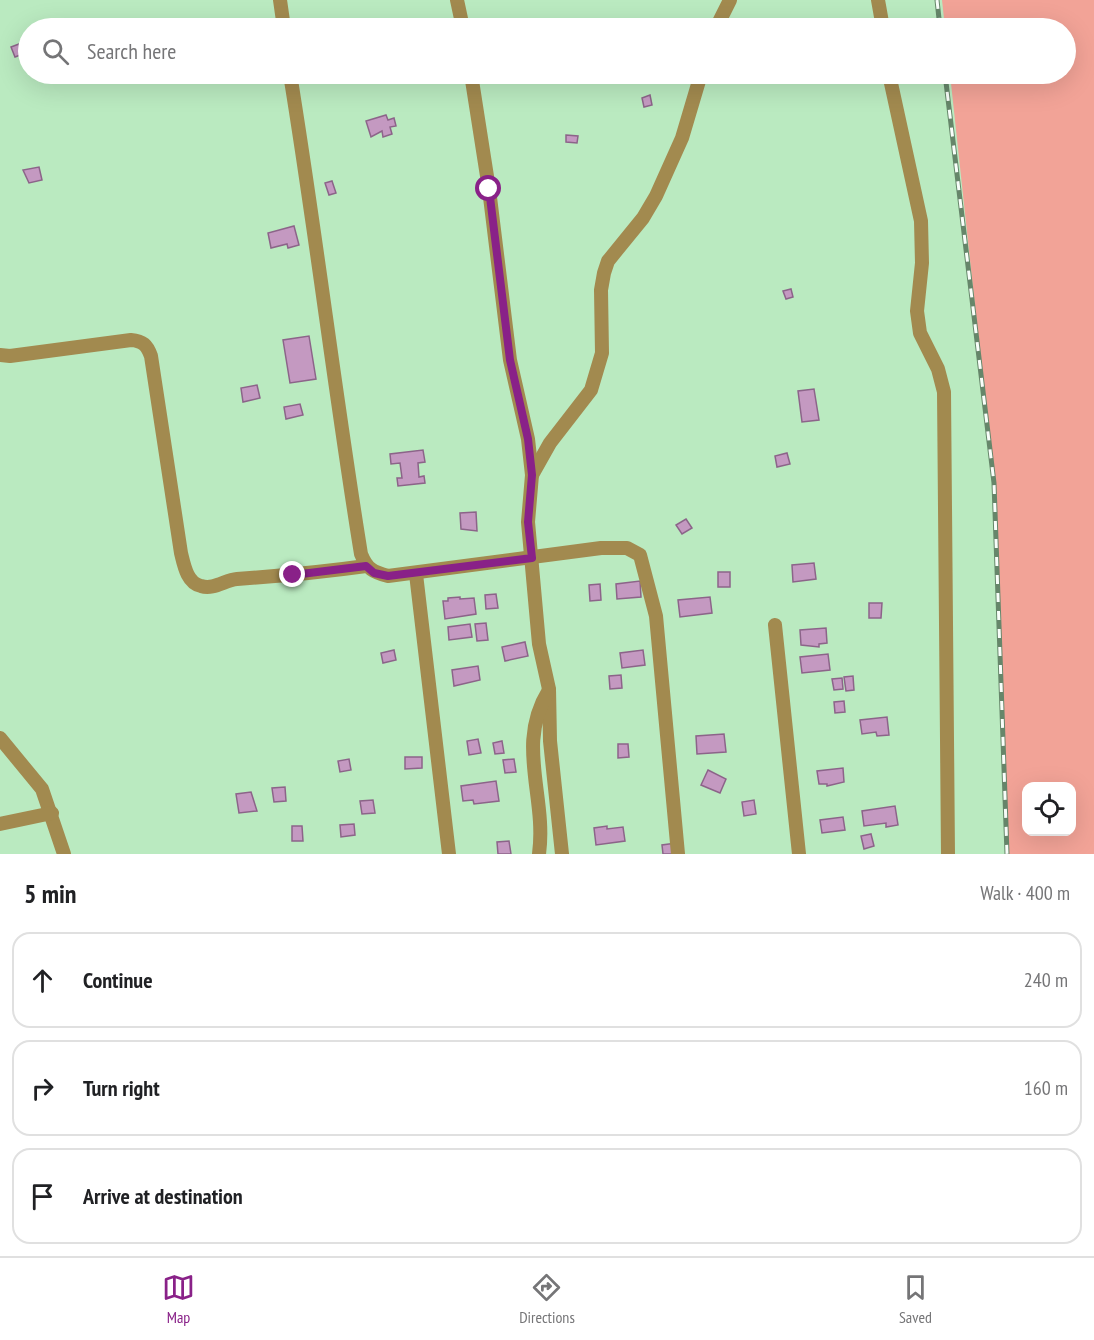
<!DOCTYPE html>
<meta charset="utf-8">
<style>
body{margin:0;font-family:"PT Sans Narrow",sans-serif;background:#f2f2f2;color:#202124}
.controls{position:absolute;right:18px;bottom:18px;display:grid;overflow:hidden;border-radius:12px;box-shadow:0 6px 24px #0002}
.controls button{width:54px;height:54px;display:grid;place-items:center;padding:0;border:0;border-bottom:2px solid #e0e0e0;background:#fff;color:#202124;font:30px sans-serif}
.stop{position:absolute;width:18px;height:18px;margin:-14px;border:4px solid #892188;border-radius:50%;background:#fff}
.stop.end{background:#892188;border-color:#fff;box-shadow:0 2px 6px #0008}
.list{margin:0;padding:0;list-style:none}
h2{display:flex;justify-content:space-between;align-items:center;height:78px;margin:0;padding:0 24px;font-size:26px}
h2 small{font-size:20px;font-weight:400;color:#757577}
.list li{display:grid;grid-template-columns:39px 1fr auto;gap:18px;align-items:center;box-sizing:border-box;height:96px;margin:0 12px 12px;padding:0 12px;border:2px solid #e0e0e0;border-radius:18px}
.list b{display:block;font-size:22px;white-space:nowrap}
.list em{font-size:20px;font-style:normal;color:#757577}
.icon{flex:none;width:33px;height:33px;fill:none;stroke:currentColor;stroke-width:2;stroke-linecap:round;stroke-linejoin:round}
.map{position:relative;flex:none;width:1094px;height:854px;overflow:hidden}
.search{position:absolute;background:#fff;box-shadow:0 6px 24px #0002;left:18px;right:18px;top:18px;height:66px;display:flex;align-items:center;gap:15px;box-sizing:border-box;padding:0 21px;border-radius:33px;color:#757577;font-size:22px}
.sheet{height:402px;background:#fff}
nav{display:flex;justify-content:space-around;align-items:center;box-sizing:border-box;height:84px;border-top:2px solid #e0e0e0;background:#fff;font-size:16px;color:#757577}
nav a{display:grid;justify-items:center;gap:3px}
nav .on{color:#892188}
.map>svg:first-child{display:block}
</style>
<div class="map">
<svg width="1094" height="854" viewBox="0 0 1094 854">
<rect width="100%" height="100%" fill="#baeac0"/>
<path fill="#f2a397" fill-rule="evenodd" d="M942,0H1094V854H1007L994,483L950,74H1066V28H945ZM1026,786H1072V832H1026Z"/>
<g fill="#c499c1" stroke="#8c6489" stroke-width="1.5">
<polygon points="19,44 23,54 15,57 11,47"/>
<polygon points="650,95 652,105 644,107 642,98"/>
<polygon points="386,115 388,120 394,118 396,126 390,127 392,134 383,137 382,131 371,137 366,121"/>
<polygon points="566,135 578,136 577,143 566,142"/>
<polygon points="39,167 42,180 29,183 23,170"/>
<polygon points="332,181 336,193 329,195 325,183"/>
<polygon points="294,226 299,245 288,248 287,244 271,248 268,233"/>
<polygon points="791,289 793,297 786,299 783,291"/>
<polygon points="309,336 316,379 290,383 283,340"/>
<polygon points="257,385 260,398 243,402 241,388"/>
<polygon points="814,389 819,420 802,422 798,391"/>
<polygon points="300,404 303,415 286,419 284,407"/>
<polygon points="423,450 425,462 418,463 419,477 424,476 425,483 398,486 397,478 402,478 400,463 391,464 390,454"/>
<polygon points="787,453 790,464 777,467 775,456"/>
<polygon points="476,512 477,531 461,529 460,513"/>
<polygon points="686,519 692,528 682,534 676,525"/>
<polygon points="814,563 816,579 793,582 792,565"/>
<rect x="718" y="572" width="12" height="15"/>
<polygon points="640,581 641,597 617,599 616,584"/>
<polygon points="600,584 601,600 590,601 589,585"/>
<polygon points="496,594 498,608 486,609 485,595"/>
<polygon points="460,597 460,599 474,598 476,614 445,619 443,601 448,601 448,598"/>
<polygon points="710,597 712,613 680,617 678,600"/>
<polygon points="869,603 882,603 881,618 869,618"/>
<polygon points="486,623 488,640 477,641 475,624"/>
<polygon points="470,624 472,637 449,640 448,627"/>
<polygon points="826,628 827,643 819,644 819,647 801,645 800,630"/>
<polygon points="525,642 528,656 505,661 502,647"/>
<polygon points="394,650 396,660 383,663 381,653"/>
<polygon points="643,650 645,665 622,668 620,653"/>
<polygon points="828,654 830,670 802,673 800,657"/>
<polygon points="478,666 480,680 454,686 452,670"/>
<polygon points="621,675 622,688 610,689 609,676"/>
<polygon points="853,676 854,690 846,691 844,677"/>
<polygon points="842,678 843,689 834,690 832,679"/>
<polygon points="844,701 845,712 835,713 834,702"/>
<polygon points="887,717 889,735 877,736 876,732 862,734 860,720"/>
<polygon points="724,734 726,752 697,754 696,736"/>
<polygon points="478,739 481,753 469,755 467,741"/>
<polygon points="502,741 504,753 495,754 493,743"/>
<polygon points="618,744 628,744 629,757 618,758"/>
<polygon points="405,757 422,757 422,768 405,769"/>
<polygon points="349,759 351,770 340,772 338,761"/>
<polygon points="514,759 516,772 505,773 503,760"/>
<polygon points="843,768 844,782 827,786 827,784 819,784 817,771"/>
<polygon points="708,770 726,779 720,793 701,785"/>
<polygon points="496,781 499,801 474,804 473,800 463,801 461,786"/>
<polygon points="285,787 286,801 274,802 272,788"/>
<polygon points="251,792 257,811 239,813 236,794"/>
<polygon points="373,800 375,813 362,814 360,801"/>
<polygon points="754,800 756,814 744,816 742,802"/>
<polygon points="895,806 898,825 886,827 886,823 864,826 862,811"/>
<polygon points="843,817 845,830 822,833 820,820"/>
<polygon points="354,824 355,835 341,837 340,825"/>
<polygon points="292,826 302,826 303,841 292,841"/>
<polygon points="607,826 607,829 623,827 625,841 596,845 594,828"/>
<polygon points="871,834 874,846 864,849 861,836"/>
<polygon points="509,841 511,854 498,854 497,842"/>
<polygon points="676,843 677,854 663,854 662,845"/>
</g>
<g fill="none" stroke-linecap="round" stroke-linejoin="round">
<g stroke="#a28a4f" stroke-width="14">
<polyline points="280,0 284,28"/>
<polyline points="457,0 463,28"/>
<polyline points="878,0 883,28"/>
<polyline points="716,28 730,0"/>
<path d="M290,74C316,233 335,394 361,554C367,569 373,572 388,576L601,548H627L640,555L656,616L678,854"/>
<polyline points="471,74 489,189 510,360 528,439 532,475 528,522 539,644 549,689 550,741 562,854"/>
<polyline points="889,74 921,221 922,263 917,311 920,333 938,369 944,392 948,854"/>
<path d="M0,355L10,356L131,340C143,341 147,345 151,356L181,553C184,565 187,583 201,586C214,590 225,580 237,579C280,576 323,572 366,566"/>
<polyline points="532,475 550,443 591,390 602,353 601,290 604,273 608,261 643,218 656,196 682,138 701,74"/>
<polyline points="416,574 449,854"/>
<polyline points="775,625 799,854"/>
<polyline points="0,738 42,789 64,854"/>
<polyline points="0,824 52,813"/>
<path d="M539,854C547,795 515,745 549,690"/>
</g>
<g stroke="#66866a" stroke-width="5">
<g id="rail">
<polyline points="937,0 940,28"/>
<polyline points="945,74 994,483 1007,854"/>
</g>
</g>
<use href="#rail" stroke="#f9fefa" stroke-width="3" stroke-dasharray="9" stroke-linecap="butt"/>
</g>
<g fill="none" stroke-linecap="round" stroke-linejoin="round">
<polyline stroke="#892188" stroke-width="8" points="293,575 366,566 374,573 388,576 532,558 528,522 532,475 528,439 510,360 489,189"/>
</g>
</svg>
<div class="controls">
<button><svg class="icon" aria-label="locate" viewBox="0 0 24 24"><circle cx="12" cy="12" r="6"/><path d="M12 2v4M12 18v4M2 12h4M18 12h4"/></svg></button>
</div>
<div class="stop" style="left:489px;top:189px"></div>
<div class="stop end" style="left:293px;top:575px"></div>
<div class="search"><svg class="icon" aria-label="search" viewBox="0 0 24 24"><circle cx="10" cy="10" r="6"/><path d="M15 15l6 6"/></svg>Search here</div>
</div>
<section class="sheet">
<h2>5 min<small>Walk · 400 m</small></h2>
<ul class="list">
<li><svg class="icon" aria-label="ahead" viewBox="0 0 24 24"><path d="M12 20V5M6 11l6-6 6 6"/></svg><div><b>Continue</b></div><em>240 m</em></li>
<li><svg class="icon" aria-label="right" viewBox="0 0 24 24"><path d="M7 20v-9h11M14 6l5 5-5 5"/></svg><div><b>Turn right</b></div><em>160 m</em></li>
<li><svg class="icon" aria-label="arrive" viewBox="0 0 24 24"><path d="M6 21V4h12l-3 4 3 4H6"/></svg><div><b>Arrive at destination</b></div></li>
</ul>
</section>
<nav>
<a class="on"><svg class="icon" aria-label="map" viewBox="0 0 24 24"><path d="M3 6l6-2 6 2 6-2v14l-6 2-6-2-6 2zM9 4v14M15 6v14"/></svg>Map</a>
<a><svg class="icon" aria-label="directions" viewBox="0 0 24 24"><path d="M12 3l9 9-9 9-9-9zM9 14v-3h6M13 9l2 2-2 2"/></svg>Directions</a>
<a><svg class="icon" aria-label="saved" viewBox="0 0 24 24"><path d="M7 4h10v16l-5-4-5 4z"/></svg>Saved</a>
</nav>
